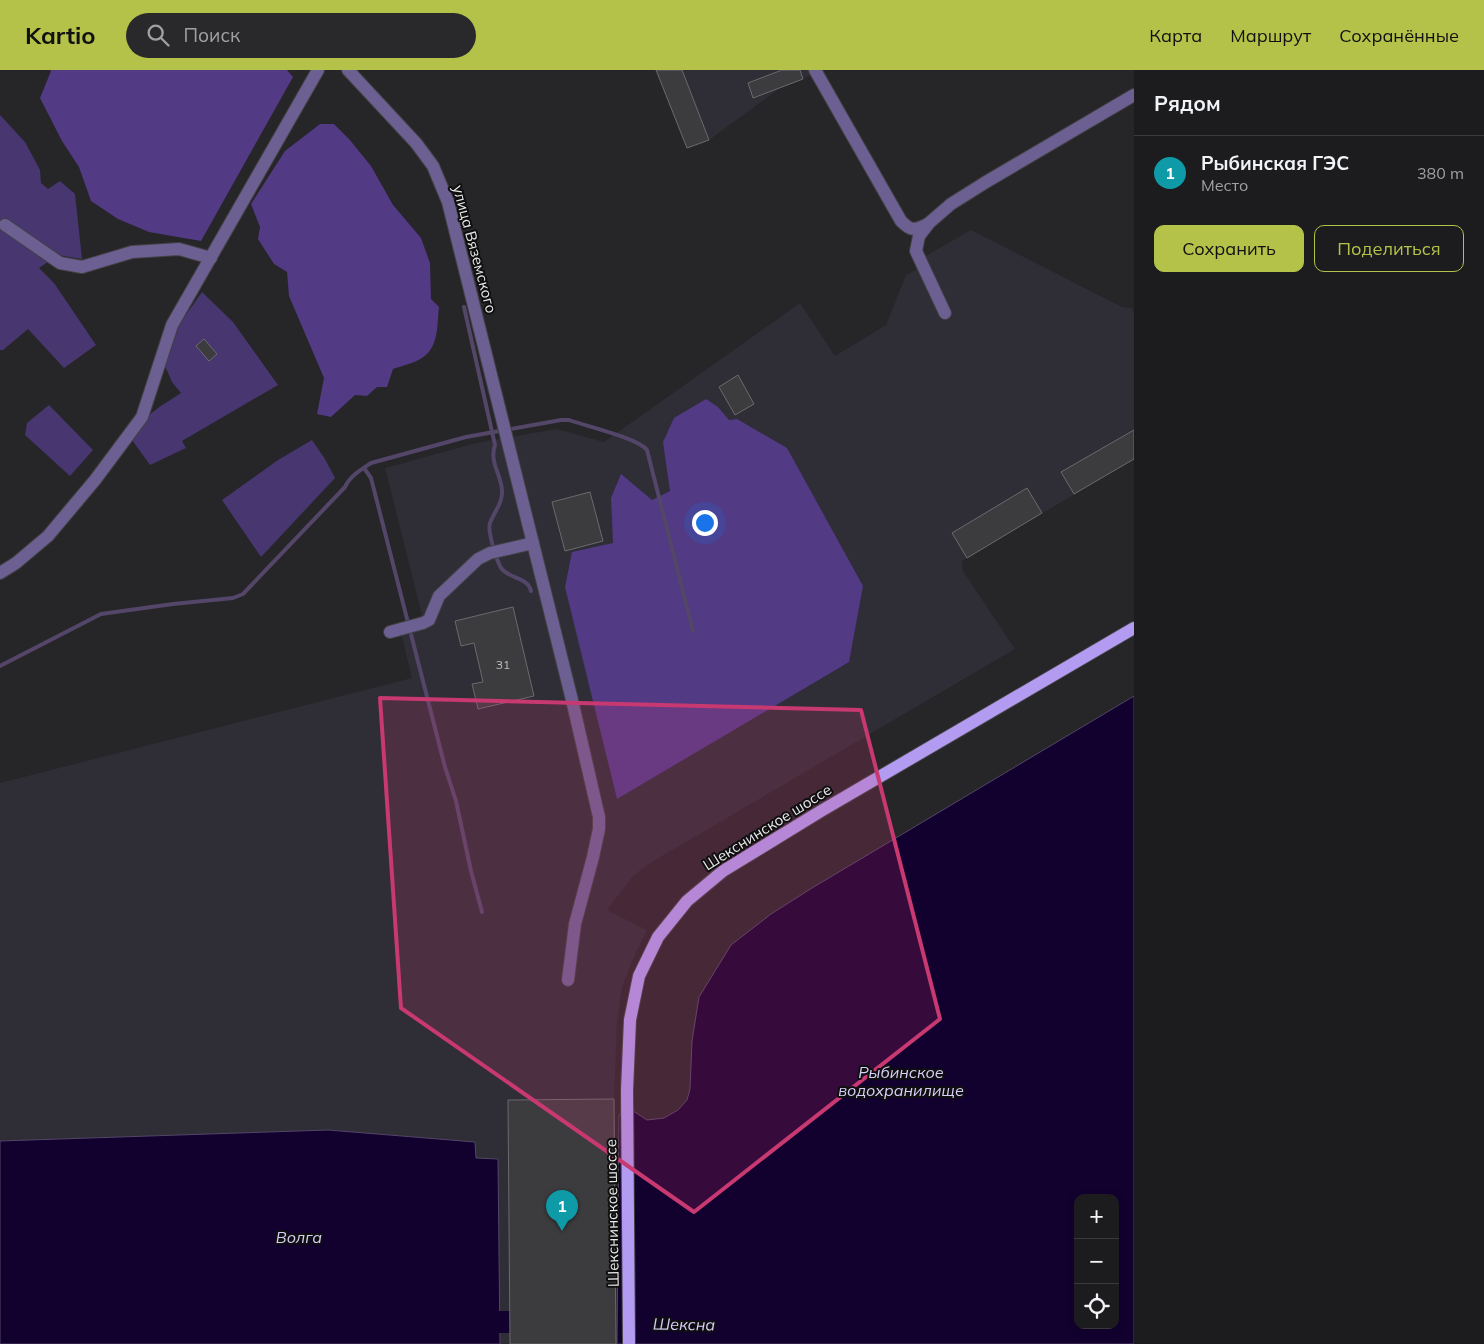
<!DOCTYPE html>
<html lang="ru">
<meta charset="utf-8">
<style>
body{margin:0;font-family:Mulish,sans-serif;background:#29292b;color:#f1f3f6}
.controls{position:absolute;right:15px;bottom:15px;display:grid;overflow:hidden;border-radius:10px;box-shadow:0 2px 8px #0003}
.controls button{width:45px;height:45px;display:grid;place-items:center;padding:0;border:0;border-bottom:1px solid #3a3a3c;background:#1c1c1e;color:#f1f3f6;font:25px sans-serif}
.you{position:absolute;left:704px;top:452px;width:18px;height:18px;margin:-12px;border:4px solid #fff;border-radius:50%;background:#1a73e8;box-shadow:0 0 0 8px #1a73e833}
.badge{display:grid;place-items:center;width:32px;height:32px;border-radius:50%;background:#b4c24a;color:#fff;font-size:16px;font-weight:700}
.pin{position:absolute;translate:-50% -41px;filter:drop-shadow(0 1px 2px #0008)}
.pin::after{content:'';position:absolute;top:26px;width:18px;height:15px;background:inherit;clip-path:polygon(0 0,100% 0,50% 100%)}
.list{margin:0;padding:0;list-style:none}
h2{display:flex;justify-content:space-between;align-items:center;height:65px;margin:0;padding:0 20px;font-size:21px}
h2 small{font-size:16px;font-weight:400;color:#a0a1a4}
.list li{display:grid;grid-template-columns:32px 1fr auto;gap:15px;align-items:center;box-sizing:border-box;height:75px;padding:0 20px;border-top:1px solid #3a3a3c}
.list b{display:block;font-size:19px;white-space:nowrap}
.list p{margin:0;font-size:16px;white-space:nowrap;color:#a0a1a4}
.list em{font-size:16px;font-style:normal;color:#a0a1a4}
.actions{display:flex;gap:10px;padding:15px 20px}
.actions a{flex:1;padding:11px 0;border:1px solid #b4c24a;border-radius:10px;text-align:center;font-size:18px;color:#b4c24a}
.actions .main{background:#b4c24a;color:#111}
.icon{flex:none;width:28px;height:28px;fill:none;stroke:currentColor;stroke-width:2;stroke-linecap:round;stroke-linejoin:round}
.map{position:relative;flex:none;width:1134px;height:1274px;overflow:hidden}
header{display:flex;align-items:center;gap:30px;box-sizing:border-box;height:70px;padding:0 25px;background:#b4c24a;color:#111}
header strong{font-size:24px}
nav{display:flex;gap:28px;margin-inline-start:auto;font-size:18px}
.search{width:350px;height:45px;background:#29292b;display:flex;align-items:center;gap:12px;box-sizing:border-box;padding:0 18px;border-radius:28px;color:#a0a1a4;font-size:19px}
main{display:flex}
aside{flex:1;background:#1c1c1e}
.map>svg:first-child{display:block}
</style>
<header>
<strong>Kartio</strong>
<div class="search"><svg class="icon" aria-label="search" viewBox="0 0 24 24"><circle cx="10" cy="10" r="6"/><path d="M15 15l6 6"/></svg>Поиск</div>
<nav><a>Карта</a><a>Маршрут</a><a>Сохранённые</a></nav>
</header>
<main>
<div class="map">
<svg width="1134" height="1274" viewBox="0 0 1134 1274">
<rect width="100%" height="100%" fill="#262528"/>
<g fill="#2f2d36">
<polygon points="656,0 824,0 780,18 709,70 687,78"/>
<polygon points="971,160 1122,237 1132,238 1134,245 1134,389 962,491 963,501 1015,579 650,793 633,806 607,840 647,860 631,893 622,917 617,952 614,1029 616,1274 500,1274 498,1089 476,1088 474,1072 328,1060 0,1071 0,713 412,608 401,563 425,557 385,398 476,373 557,359 604,372 800,233 835,286 886,255 906,205 922,197 924,187"/>
</g>
<g fill="#483671">
<polygon points="0,45 25,72 40,100 41,113 48,119 60,111 75,124 82,189 58,185 39,198 54,213 96,275 64,298 28,259 3,280 0,280"/>
<path d="M202,222L233,252L278,315L182,371L186,378L150,395L132,370C138,348 163,335 181,323L172,312L165,296L180,253Z"/>
<polygon points="49,335 93,380 70,406 25,365 27,353"/>
<polygon points="312,370 325,389 335,408 261,487 222,430 278,390"/>
</g>
<g fill="#523a85">
<polygon points="50,0 287,0 293,7 201,171 149,162 118,149 91,131 79,97 62,71 40,28 51,1"/>
<path d="M320,54H334L349,69L371,96L393,135L421,168L430,193L431,229L439,237C437,255 439,277 422,288C414,293 402,296 393,299L387,317H377L367,326L355,325L331,347L317,344L324,308L289,226L287,202L274,194L258,169L260,157L251,134L285,81Z"/>
<polygon points="706,329 718,337 729,350 737,349 787,378 863,516 849,592 617,729 565,517 572,482 613,473 611,428 621,404 652,430 670,421 663,372 674,348"/>
</g>
<g fill="#12002f" stroke="#534668" fill-rule="evenodd">
<path d="M1134,626V1274H617L619,1046L622,1040L630,1039L647,1050L664,1048L678,1040L687,1030L690,1019L692,971L699,927L731,875L771,844L812,818ZM1078,1128H1115V1255H1078Z"/>
<polygon points="328,1060 475,1072 476,1088 498,1089 500,1274 0,1274 0,1071"/>
</g>
<g fill="none" stroke-linecap="round" stroke-linejoin="round">
<g stroke="#534668" stroke-width="4">
<path d="M464,237L495,375C489,392 501,404 502,420C503,433 494,442 490,453C487,461 497,491 501,498C509,509 528,507 531,521"/>
<polyline points="364,398 371,408 445,697 456,731 471,801 482,842"/>
<path d="M0,596L101,544L173,534L233,528L243,524L345,417C350,406 362,399 371,393L466,367L561,350H569C585,356 638,368 647,380L693,561"/>
</g>
<polyline stroke="#12002f" stroke-width="22" points="471,1252 541,1252"/>
</g>
<g fill="#3c3c3f" stroke="#6b6a6d">
<polygon points="656,0 682,0 709,70 687,78"/>
<polygon points="782,0 800,0 803,9 753,28 748,13"/>
<polygon points="204,269 217,284 209,291 196,276"/>
<polygon points="738,305 754,334 735,345 719,317"/>
<polygon points="1134,360 1134,389 1074,424 1061,402"/>
<polygon points="1027,418 1042,443 967,488 952,463"/>
<polygon points="590,422 603,471 565,481 552,432"/>
<polygon points="513,537 534,626 478,639 472,614 483,612 474,573 461,576 455,551"/>
<polygon points="614,1029 616,1274 510,1274 508,1030"/>
</g>
<g fill="none" stroke-linecap="round" stroke-linejoin="round">
<g stroke="#414143" stroke-width="14">
<g id="minor">
<polyline points="348,0 416,73 433,96 448,132 572,630 599,747 599,759 593,787 575,854 568,910"/>
<path d="M815,0L901,151C912,162 914,160 928,154"/>
<polyline points="5,155 60,193 82,197 132,182 179,179 211,188"/>
<polyline points="945,243 916,181 919,166 929,153 951,134 986,112 1134,25"/>
<polyline points="0,503 16,493 48,466 95,410 142,347 172,255 318,0"/>
<polyline points="390,562 423,553 429,550 439,526 478,489 490,483 533,473"/>
</g>
</g>
<g stroke="#414143" stroke-width="14">
<polyline id="major" points="629,1274 627,1020 630,950 639,906 658,867 687,831 723,801 821,741 1134,558"/>
</g>
<use href="#minor" stroke="#6c5f92" stroke-width="12"/>
<use href="#major" stroke="#b29bf0" stroke-width="12"/>
</g>
<path fill="#c83871" fill-opacity="0.2" stroke="#c83871" stroke-width="4" stroke-linejoin="round" d="M380,628L861,640L940,949L694,1142L401,938Z"/>
<g text-anchor="middle" dominant-baseline="central" stroke-width="4" stroke-linejoin="round" paint-order="stroke">
<g font-size="12" fill="#bebec1">
<text x="503" y="594">31</text>
</g>
<g font-size="15" fill="#eaeaec" stroke="#0f0f10">
<text transform="translate(475 179) rotate(75)">улица Вяземского</text>
<text transform="translate(767 757) rotate(-32)">Шекснинское шоссе</text>
<text transform="translate(612 1143) rotate(-91)">Шекснинское шоссе</text>
</g>
<g font-size="16" font-style="italic" fill="#d8cef9" stroke="#0f0f10">
<text x="901" y="1002">Рыбинское<tspan x="901" dy="18">водохранилище</tspan></text>
<text x="299" y="1167">Волга</text>
<text transform="translate(684 1254) rotate(1)">Шексна</text>
</g>
</g>
</svg>
<div class="controls">
<button>+</button>
<button>−</button>
<button><svg class="icon" aria-label="locate" viewBox="0 0 24 24"><circle cx="12" cy="12" r="6"/><path d="M12 2v4M12 18v4M2 12h4M18 12h4"/></svg></button>
</div>
<div class="you"></div>
<div class="pin badge" style="left:562px;top:1161px;background:#0f9aa8">1</div>
</div>
<aside>
<h2>Рядом<small></small></h2>
<ul class="list">
<li><span class="badge" style="background:#0f9aa8">1</span><div><b>Рыбинская ГЭС</b><p>Место</p></div><em>380 m</em></li>
</ul>
<div class="actions"><a class="main">Сохранить</a><a>Поделиться</a></div>
</aside>
</main>
